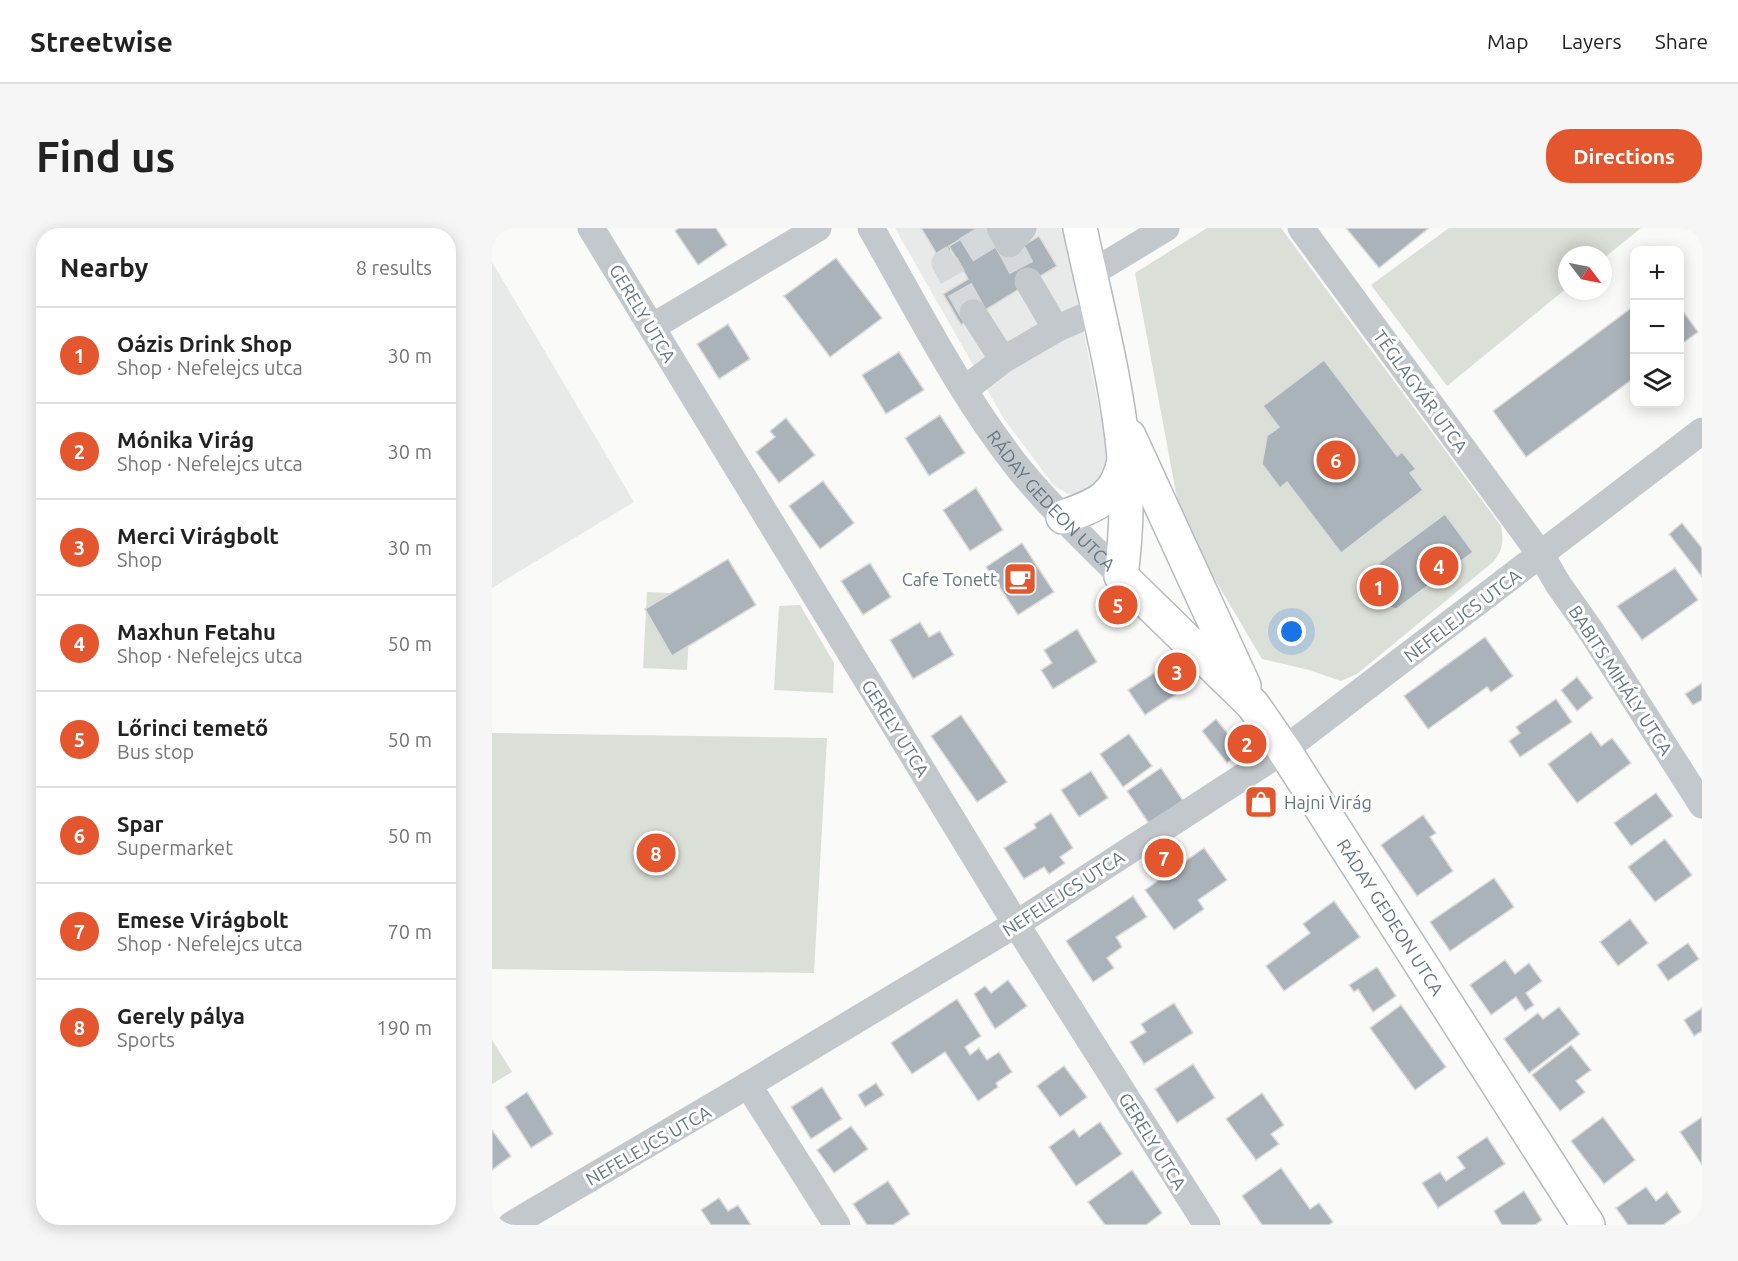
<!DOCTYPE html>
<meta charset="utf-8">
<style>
body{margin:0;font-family:Ubuntu,sans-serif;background:#f6f6f6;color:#222}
.controls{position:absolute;right:18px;top:18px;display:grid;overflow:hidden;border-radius:12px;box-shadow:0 3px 15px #0003}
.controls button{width:54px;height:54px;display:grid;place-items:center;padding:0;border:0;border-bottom:2px solid #e0e0e0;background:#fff;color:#222;font:30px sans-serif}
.compass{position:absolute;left:1066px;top:18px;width:54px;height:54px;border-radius:50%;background:#fff;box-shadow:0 3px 15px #0003;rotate:122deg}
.you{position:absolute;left:800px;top:404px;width:21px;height:21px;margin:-15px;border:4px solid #fff;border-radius:50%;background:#1a73e8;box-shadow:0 0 0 9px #1a73e833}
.badge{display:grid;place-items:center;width:39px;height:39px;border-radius:50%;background:#e4572e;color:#fff;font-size:20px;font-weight:700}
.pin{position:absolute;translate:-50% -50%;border:3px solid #fff;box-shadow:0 2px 6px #0006}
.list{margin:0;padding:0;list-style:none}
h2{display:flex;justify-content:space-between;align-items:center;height:78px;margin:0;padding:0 24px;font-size:26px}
h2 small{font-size:20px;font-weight:400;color:#767676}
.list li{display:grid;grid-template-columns:39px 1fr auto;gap:18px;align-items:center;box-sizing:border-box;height:96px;padding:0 24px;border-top:2px solid #e0e0e0}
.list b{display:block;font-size:22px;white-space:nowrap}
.list p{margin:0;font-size:20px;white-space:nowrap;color:#767676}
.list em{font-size:20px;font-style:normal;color:#767676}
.icon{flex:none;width:33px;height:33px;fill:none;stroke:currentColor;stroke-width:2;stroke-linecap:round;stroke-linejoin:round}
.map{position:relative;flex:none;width:1210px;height:997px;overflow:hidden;border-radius:24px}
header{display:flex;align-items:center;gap:36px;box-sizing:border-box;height:84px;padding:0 30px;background:#fff;border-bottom:2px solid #e0e0e0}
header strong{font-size:28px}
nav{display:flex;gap:33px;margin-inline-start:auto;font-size:21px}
.intro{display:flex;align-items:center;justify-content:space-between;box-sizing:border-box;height:144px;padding:0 36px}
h1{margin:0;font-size:42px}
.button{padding:15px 27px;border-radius:24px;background:#e4572e;color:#fff;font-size:21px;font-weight:700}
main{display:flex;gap:36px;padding:0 36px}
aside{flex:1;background:#fff;border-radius:24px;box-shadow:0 3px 15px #0003}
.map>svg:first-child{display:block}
</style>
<header>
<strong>Streetwise</strong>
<nav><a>Map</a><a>Layers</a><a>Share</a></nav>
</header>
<div class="intro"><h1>Find us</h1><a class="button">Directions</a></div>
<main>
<aside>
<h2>Nearby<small>8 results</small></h2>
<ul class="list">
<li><span class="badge">1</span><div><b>Oázis Drink Shop</b><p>Shop · Nefelejcs utca</p></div><em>30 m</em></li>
<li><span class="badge">2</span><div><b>Mónika Virág</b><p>Shop · Nefelejcs utca</p></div><em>30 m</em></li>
<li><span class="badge">3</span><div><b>Merci Virágbolt</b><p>Shop</p></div><em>30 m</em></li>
<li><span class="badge">4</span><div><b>Maxhun Fetahu</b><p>Shop · Nefelejcs utca</p></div><em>50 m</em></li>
<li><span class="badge">5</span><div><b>Lőrinci temető</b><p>Bus stop</p></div><em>50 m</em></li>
<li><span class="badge">6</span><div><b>Spar</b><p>Supermarket</p></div><em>50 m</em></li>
<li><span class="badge">7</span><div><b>Emese Virágbolt</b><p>Shop · Nefelejcs utca</p></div><em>70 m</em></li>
<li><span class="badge">8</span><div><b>Gerely pálya</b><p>Sports</p></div><em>190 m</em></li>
</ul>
</aside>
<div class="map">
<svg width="1210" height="997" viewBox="0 0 1210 997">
<rect width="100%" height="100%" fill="#fafaf8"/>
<g fill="#e8e9e9">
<polygon points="403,0 571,0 617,230 612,256 587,268 576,266 562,258 512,191"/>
<polygon points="0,34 142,274 0,360"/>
</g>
<g fill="#dadfd7">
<path d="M715,0H789L1009,298C1012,313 1011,323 1001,334L865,446L849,453L817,442L770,431L692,299L687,281L643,45Z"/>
<polygon points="957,0 1149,0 1111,31 1111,27 1075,27 1075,60 955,158 879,57"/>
<polygon points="155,364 199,366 195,442 151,440"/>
<polygon points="308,377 342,435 341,465 282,462 287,378"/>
<polygon points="0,505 335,510 322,745 0,741"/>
<polygon points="0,812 20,844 0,856"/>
</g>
<g fill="#aab3b9" stroke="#dcdcda" stroke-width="1.5">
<polygon points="187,0 224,0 235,17 206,37 183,3"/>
<polygon points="429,0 495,0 447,30"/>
<polygon points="487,0 492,0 510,30 547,8 565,38 469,97 451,66 476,51 457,18"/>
<polygon points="854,0 937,0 887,40"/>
<polygon points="344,30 390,90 338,129 292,68"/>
<polygon points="1142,78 1142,150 1034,229 1001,183"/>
<polygon points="1188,79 1206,104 1188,117"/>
<polygon points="236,96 258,131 227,151 205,116"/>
<polygon points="407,124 432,162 394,186 370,147"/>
<polygon points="832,132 905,228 910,224 924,241 918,245 931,262 849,325 795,254 788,260 770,236 775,208 787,199 771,178"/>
<polygon points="448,187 473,225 437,248 413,210"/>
<polygon points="294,190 323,227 287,255 264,224 283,209 278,203"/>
<polygon points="331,253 362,295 328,321 297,278"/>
<polygon points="484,260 511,302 478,323 451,282"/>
<polygon points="953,286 981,324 907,379 904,381 894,378 871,347"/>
<polygon points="1190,295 1210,320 1210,349 1177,306"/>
<polygon points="530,315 562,364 526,387 494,339"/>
<polygon points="236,331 264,377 180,428 153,381"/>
<polygon points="378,335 399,369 371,387 349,353"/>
<polygon points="1183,340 1206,372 1150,412 1125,378"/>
<polygon points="428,394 437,409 448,403 462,427 421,451 398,412"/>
<polygon points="585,401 605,434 561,461 549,442 560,435 552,422"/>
<polygon points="993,409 1021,448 999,464 995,459 936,501 912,468"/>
<polygon points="668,441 685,466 653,487 636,462"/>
<polygon points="1085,449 1101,470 1085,483 1069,462"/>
<polygon points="1210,455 1210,472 1201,477 1193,466"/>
<polygon points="1064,471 1080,494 1028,529 1017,513 1028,505 1024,499"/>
<polygon points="469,487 515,554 485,574 439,508"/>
<polygon points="724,491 750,523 735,535 710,503"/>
<polygon points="1099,504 1109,518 1120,510 1139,535 1085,575 1056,536"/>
<polygon points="637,506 660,538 631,559 608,526"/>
<polygon points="669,540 692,574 658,597 635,563"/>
<polygon points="599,543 616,570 587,589 569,562"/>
<polygon points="1164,565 1181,588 1139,618 1122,595"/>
<polygon points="559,585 581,620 568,629 573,635 557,646 552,639 532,651 512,620 544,600 542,596"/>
<polygon points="931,587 944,605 938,609 961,643 925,668 889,617"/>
<polygon points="1173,611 1200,647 1163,674 1136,639"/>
<polygon points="712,620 735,652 706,672 712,681 682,702 653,662"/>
<polygon points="1002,650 1022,679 958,723 938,694"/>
<polygon points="641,668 655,689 624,709 630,719 615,730 622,740 601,754 574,713"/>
<polygon points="842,673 868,709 792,763 774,738 818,705 811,696"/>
<polygon points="1138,691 1156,715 1126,738 1108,714"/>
<polygon points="1196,715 1207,731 1176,753 1165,737"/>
<polygon points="1013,732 1023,746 1037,735 1050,753 1034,765 1042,777 1033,783 1024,769 999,787 978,757"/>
<polygon points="885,739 904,768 881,784 866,761 862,764 857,757"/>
<polygon points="516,752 535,778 503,801 482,766 493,758 499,765"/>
<polygon points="465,771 489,808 473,819 478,827 487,820 495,832 507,824 520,844 504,855 506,859 486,873 453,824 420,846 399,815"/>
<polygon points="682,775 701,805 652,836 638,814 654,804 649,796"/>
<polygon points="909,777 954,839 923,862 878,800"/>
<polygon points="1067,779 1088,806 1037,845 1012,811 1046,785 1051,791"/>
<polygon points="1210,780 1210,803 1202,808 1192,792"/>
<polygon points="1079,817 1099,842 1084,853 1093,864 1068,883 1040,847"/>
<polygon points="701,836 723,870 685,895 663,861"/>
<polygon points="572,838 595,869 568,889 545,858"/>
<polygon points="384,855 392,867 373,879 366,867"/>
<polygon points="330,859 350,891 319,911 299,879"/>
<polygon points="35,864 61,906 39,920 13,879"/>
<polygon points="770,865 792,897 779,906 787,916 764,932 734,891"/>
<polygon points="1111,889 1143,932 1112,956 1079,913"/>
<polygon points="1210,889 1210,937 1188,904"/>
<polygon points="608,894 630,926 584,958 557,919 582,901 587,909"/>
<polygon points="359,898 376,921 342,945 325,922"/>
<polygon points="0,902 19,928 0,942"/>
<polygon points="995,909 1013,936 946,980 930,955 948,944 954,953 973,940 965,929"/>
<polygon points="789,940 818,981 827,975 841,994 837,997 770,997 750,968"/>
<polygon points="640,942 670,985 654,997 613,997 596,974"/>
<polygon points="396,953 418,986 401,997 375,997 361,976"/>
<polygon points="1154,959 1164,973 1175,964 1189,984 1171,997 1136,997 1124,980"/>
<polygon points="1032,963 1050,992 1043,997 1010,997 1002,983"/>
<polygon points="227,970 236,983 246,977 259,997 219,997 209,982"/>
</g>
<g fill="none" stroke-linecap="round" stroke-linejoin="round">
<g stroke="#d5d9db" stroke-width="27" stroke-dasharray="27 14" stroke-linecap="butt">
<polyline points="517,16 536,53"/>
<polyline points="481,85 453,35 497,8"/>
</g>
<g stroke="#b5babe" stroke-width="36">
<g id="major">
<path id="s2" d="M588,0C604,76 625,152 632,229C636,269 634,309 629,348L761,477L792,522L1096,997"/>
<polyline points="637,208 752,458"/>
<path d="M571,289C605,277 625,270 632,232"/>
</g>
</g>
<g stroke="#c3c8cc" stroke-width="27">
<polyline points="99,0 524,696 715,997"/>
<path id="s1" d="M379,0C426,82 469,168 528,242C559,280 595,314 629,348"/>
<polyline points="508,0 517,16 531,0"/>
<polyline points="809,0 1049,327 1066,356 1099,403 1210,577"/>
<polyline points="598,46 674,0"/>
<polyline points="536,53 564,101"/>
<polyline points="481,85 511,132"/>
<polyline points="160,99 326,0"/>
<polyline points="472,162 511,132 564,101 607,82"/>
<polyline points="256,857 345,997"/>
<polyline points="19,997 256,857 524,696 792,522 1210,203"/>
</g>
<use href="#major" stroke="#fff" stroke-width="33"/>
</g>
<defs>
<g id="cafe-square" transform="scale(1.725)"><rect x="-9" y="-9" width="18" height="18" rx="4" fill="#e4572e" stroke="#fff"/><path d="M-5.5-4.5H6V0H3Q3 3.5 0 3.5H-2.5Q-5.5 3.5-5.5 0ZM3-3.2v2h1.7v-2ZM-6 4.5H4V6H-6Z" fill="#fff"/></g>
<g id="shop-square" transform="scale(1.725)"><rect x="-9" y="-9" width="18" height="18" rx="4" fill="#e4572e" stroke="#fff"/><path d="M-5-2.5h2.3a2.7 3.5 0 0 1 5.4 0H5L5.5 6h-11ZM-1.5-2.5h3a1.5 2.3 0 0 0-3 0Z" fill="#fff"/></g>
</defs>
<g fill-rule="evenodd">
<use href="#cafe-square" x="528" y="351"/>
<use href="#shop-square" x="769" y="574"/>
</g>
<g text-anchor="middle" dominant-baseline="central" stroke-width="6" stroke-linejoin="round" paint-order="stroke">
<g font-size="18" fill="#657683" stroke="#fff">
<text transform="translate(151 85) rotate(59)">GERELY UTCA</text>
<text transform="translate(929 163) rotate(54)">TÉGLAGYÁR UTCA</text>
<text stroke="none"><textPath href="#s1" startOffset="328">RÁDAY GEDEON UTCA</textPath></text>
<text transform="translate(970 387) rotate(-37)">NEFELEJCS UTCA</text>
<text transform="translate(1129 452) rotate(57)">BABITS MIHÁLY UTCA</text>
<text transform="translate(404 500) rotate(58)">GERELY UTCA</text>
<text transform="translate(571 665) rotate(-33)">NEFELEJCS UTCA</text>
<text stroke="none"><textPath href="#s2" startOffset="790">RÁDAY GEDEON UTCA</textPath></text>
<text transform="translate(661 913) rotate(58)">GERELY UTCA</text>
<text transform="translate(156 917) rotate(-30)">NEFELEJCS UTCA</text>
</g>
<g font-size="18" fill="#657683" stroke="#fff" text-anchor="end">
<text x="505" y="351">Cafe Tonett</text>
<text x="792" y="574" text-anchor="start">Hajni Virág</text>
</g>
</g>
</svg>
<div class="controls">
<button>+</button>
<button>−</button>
<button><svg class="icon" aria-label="layers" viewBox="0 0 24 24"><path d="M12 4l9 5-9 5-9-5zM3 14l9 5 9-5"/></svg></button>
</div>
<svg class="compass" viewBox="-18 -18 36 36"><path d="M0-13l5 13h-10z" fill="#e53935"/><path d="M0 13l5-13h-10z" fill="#767676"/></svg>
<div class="you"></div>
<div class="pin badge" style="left:887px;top:359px">1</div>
<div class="pin badge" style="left:755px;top:516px">2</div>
<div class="pin badge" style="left:685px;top:444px">3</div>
<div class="pin badge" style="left:947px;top:338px">4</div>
<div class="pin badge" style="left:626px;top:377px">5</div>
<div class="pin badge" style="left:844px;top:232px">6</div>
<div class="pin badge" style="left:672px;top:630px">7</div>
<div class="pin badge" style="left:164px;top:625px">8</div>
</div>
</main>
